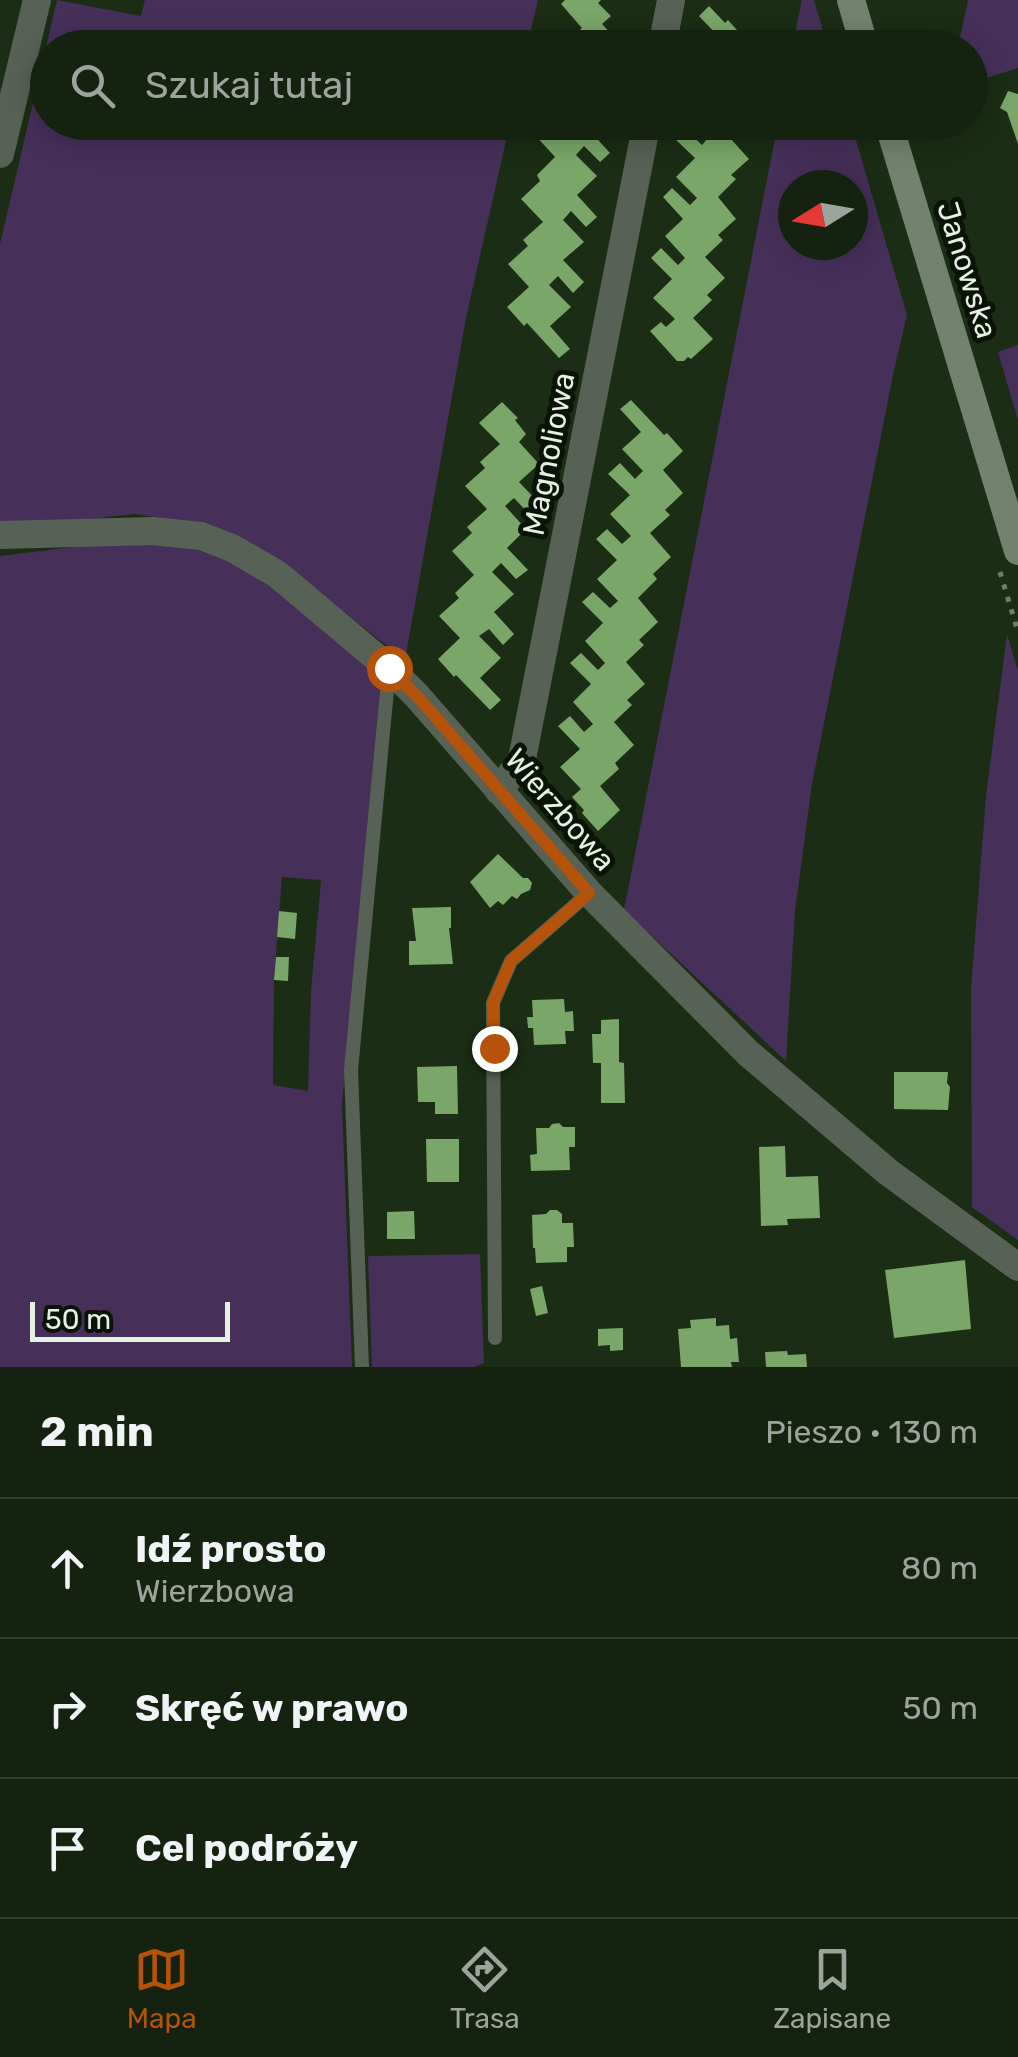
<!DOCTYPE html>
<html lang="pl">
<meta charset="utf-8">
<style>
body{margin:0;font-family:Rubik,sans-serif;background:#212f1d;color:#f1f3f6}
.compass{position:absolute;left:778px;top:170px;width:90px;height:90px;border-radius:50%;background:#14220f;box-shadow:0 5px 25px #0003;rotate:259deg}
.scale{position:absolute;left:30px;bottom:25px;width:200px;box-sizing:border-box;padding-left:10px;border:5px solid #e5f1e1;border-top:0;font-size:28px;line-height:35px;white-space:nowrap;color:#e5f1e1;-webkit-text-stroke:8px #0b1208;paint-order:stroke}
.stop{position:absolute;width:30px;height:30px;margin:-22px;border:8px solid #b45309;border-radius:50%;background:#fff}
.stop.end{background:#b45309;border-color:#fff;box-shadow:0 2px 10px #0008}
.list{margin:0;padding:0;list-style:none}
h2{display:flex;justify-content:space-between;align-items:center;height:130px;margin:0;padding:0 40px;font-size:42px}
h2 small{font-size:32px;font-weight:400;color:#9da49e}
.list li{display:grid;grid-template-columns:65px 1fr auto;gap:30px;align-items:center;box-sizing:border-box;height:140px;padding:0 40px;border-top:2px solid #333f2f}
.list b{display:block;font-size:38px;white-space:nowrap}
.list p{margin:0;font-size:32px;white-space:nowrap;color:#9da49e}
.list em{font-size:32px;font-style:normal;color:#9da49e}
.icon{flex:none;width:55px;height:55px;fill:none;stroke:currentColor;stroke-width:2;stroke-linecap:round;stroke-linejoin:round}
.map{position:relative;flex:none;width:1018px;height:1367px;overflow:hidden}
.search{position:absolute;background:#14220f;box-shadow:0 5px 25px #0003;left:30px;right:30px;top:30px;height:110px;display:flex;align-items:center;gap:25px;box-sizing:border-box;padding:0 35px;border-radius:55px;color:#9da49e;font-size:38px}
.sheet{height:550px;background:#14220f}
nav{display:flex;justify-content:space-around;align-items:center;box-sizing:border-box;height:140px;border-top:2px solid #333f2f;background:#14220f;font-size:28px;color:#9da49e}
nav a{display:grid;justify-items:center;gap:5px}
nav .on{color:#b45309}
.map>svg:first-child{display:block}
</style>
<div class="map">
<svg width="1018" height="1367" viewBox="0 0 1018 1367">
<rect width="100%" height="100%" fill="#1b2d14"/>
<g fill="#46305a" fill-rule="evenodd">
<polygon points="57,0 141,16 145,0 538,0 527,47 48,48 48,122 510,123 466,318 405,660 302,579 214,526 135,514 0,529 0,244"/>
<polygon points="802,0 814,0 828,47 792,47"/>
<polygon points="968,0 1018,0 1018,68 971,83 970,48 958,47"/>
<path d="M778,123H851L907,315L894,370L812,784L795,911L786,1061L624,910ZM793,185H853V245H793Z"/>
<polygon points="1018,345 1018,420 998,352"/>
<path d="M176,542L256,571L367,666L380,687L342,1105L352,1367H0V556L99,544ZM282,877L321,880L311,991L308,1091L273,1085L274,980Z"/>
<polygon points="1007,634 1018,671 1018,1240 972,1207 971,989 986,796"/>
<polygon points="480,1254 484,1363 474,1367 372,1367 368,1256"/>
</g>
<g fill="#7aa669">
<polygon points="565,0 601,0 598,3 611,16 602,24 624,48 561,48 582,28 561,4"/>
<polygon points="709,6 725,23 728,20 746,40 745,43 749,48 709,48 720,38 699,16"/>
<polygon points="1008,91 1018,94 1018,144 1007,112 1000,108"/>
<polygon points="547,122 597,122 589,130 610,153 600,162 584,146 576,155 597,176 577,195 597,217 586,227 571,211 563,220 584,242 563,260 584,282 573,293 558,276 549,285 571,307 550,326 570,349 559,358 527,323 524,326 507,307 529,287 508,264 528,246 523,240 543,222 521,199 540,181 537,175 555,157 534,134"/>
<polygon points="694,122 745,122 729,137 749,159 731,175 736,179 718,197 736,219 718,235 723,240 705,257 725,278 707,295 712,300 693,318 713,339 691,359 688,357 684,361 677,361 650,331 661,322 666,327 675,319 653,298 672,279 651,258 661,248 678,265 685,258 665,236 683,219 663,197 672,188 690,205 697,198 676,177 695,158 674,138 684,128 702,145 709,137"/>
<polygon points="631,400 664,435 667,433 683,451 663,470 683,493 665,510 670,515 650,533 671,557 653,574 657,579 638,598 658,622 639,640 644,645 626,662 645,684 627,700 632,705 614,722 634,745 615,763 619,769 600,786 620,810 598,831 582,813 584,810 572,797 581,789 560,767 580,749 558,726 570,716 584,732 593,724 573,702 591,684 570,663 581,653 598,670 605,663 585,641 603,623 582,602 593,592 610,608 618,601 597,579 617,560 596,539 607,529 622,544 631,536 610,514 630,495 608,474 620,463 635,479 643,471 622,449 641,432 620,409"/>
<polygon points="502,402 518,418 515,420 526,434 519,442 539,464 519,482 540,504 530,515 514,498 505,506 526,529 507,548 528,570 516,579 501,563 492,572 514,594 494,612 514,634 503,645 489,629 479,636 501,658 480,678 501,700 490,710 456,675 454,677 438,659 460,638 439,616 459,598 455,593 474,575 452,551 472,533 467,527 487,509 465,486 485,468 480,462 500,444 479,423"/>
<polygon points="498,854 523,878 528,878 532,883 530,890 521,894 517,899 512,896 503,905 498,901 490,908 470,882"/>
<polygon points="451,907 451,928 449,928 453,964 409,965 409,941 416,941 412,908"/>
<polygon points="279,911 297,913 295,939 277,937"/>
<polygon points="276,957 289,957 288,981 274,980"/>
<polygon points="564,999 565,1012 573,1011 574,1031 565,1031 566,1044 534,1045 533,1028 528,1028 527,1017 533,1017 532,1000"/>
<polygon points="619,1019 619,1062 624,1063 625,1103 601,1103 601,1063 593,1063 592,1034 601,1034 601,1020"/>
<polygon points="457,1066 458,1114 435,1114 435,1102 418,1102 417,1067"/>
<polygon points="894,1072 948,1072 947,1083 950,1087 948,1110 894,1109"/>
<polygon points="559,1123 563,1127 575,1127 575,1147 569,1147 570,1170 531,1171 530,1155 537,1154 536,1128 549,1128 552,1124"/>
<polygon points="426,1139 459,1139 459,1182 427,1182"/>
<polygon points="785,1146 786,1177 818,1176 820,1218 787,1219 788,1225 761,1226 759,1147"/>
<polygon points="550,1210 557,1210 562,1214 562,1223 573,1223 574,1247 567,1247 567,1262 536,1263 535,1248 533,1248 532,1215 546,1214"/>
<polygon points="414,1211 415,1239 387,1239 387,1212"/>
<polygon points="965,1260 971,1329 894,1338 885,1270"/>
<polygon points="542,1286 548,1313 536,1316 530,1289"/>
<polygon points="716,1318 716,1326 729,1325 730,1339 737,1338 739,1362 731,1362 732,1367 681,1367 678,1329 691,1328 690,1320"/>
<polygon points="623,1328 623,1350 610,1351 610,1345 598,1346 598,1329"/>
<polygon points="787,1351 788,1355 806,1354 807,1367 766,1367 765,1352"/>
</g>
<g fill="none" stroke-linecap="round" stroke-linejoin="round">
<polyline stroke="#6e7e69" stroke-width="5" stroke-dasharray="5 8" stroke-linecap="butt" points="1000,572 1018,632"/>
<g stroke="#586155" stroke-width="14">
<polyline points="495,1338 493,1003 511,961 589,893"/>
<polyline points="362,1367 351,1070 389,669"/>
</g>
<g stroke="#586155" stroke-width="28">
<polyline points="662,48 671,0"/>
<polyline points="0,154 37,0"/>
<polyline points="0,535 153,531 201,536 232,548 277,574 389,668 417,696 589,893 748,1053 888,1172 1018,1267"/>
<polyline points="499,791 522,759 647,122"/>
</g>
<g stroke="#73826e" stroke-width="28">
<polyline points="851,0 865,48"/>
<polyline points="888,122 1018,551"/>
</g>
</g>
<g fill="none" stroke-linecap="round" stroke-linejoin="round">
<polyline stroke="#b45309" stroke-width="12" points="389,668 417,696 589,893 511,961 493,1003 494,1048"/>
</g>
<g text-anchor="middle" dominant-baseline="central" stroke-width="10" stroke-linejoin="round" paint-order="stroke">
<g font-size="30" fill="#e5f1e1" stroke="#0b1208">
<text transform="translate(967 270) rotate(73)">Janowska</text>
<text transform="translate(549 454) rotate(-79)">Magnoliowa</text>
<text transform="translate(560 810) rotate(49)">Wierzbowa</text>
</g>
</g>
</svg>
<svg class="compass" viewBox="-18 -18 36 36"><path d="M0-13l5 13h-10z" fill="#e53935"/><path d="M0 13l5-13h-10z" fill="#9da49e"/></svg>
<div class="scale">50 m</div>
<div class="stop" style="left:389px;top:668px"></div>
<div class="stop end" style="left:494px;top:1048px"></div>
<div class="search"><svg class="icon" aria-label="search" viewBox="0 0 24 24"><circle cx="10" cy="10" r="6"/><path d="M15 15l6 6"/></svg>Szukaj tutaj</div>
</div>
<section class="sheet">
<h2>2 min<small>Pieszo · 130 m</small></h2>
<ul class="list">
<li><svg class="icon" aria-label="ahead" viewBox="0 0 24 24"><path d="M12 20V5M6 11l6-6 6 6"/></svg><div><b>Idź prosto</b><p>Wierzbowa</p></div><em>80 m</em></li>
<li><svg class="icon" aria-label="right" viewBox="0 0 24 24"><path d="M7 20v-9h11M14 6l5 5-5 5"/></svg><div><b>Skręć w prawo</b></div><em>50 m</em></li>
<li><svg class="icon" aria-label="arrive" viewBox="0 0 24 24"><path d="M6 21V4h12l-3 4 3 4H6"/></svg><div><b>Cel podróży</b></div></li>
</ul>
</section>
<nav>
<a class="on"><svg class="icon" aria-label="map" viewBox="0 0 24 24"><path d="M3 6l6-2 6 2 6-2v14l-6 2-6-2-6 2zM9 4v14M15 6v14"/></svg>Mapa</a>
<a><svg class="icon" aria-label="directions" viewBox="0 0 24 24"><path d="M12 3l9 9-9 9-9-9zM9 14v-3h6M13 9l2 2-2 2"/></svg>Trasa</a>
<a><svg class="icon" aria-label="saved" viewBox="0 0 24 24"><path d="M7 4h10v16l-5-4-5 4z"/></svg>Zapisane</a>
</nav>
